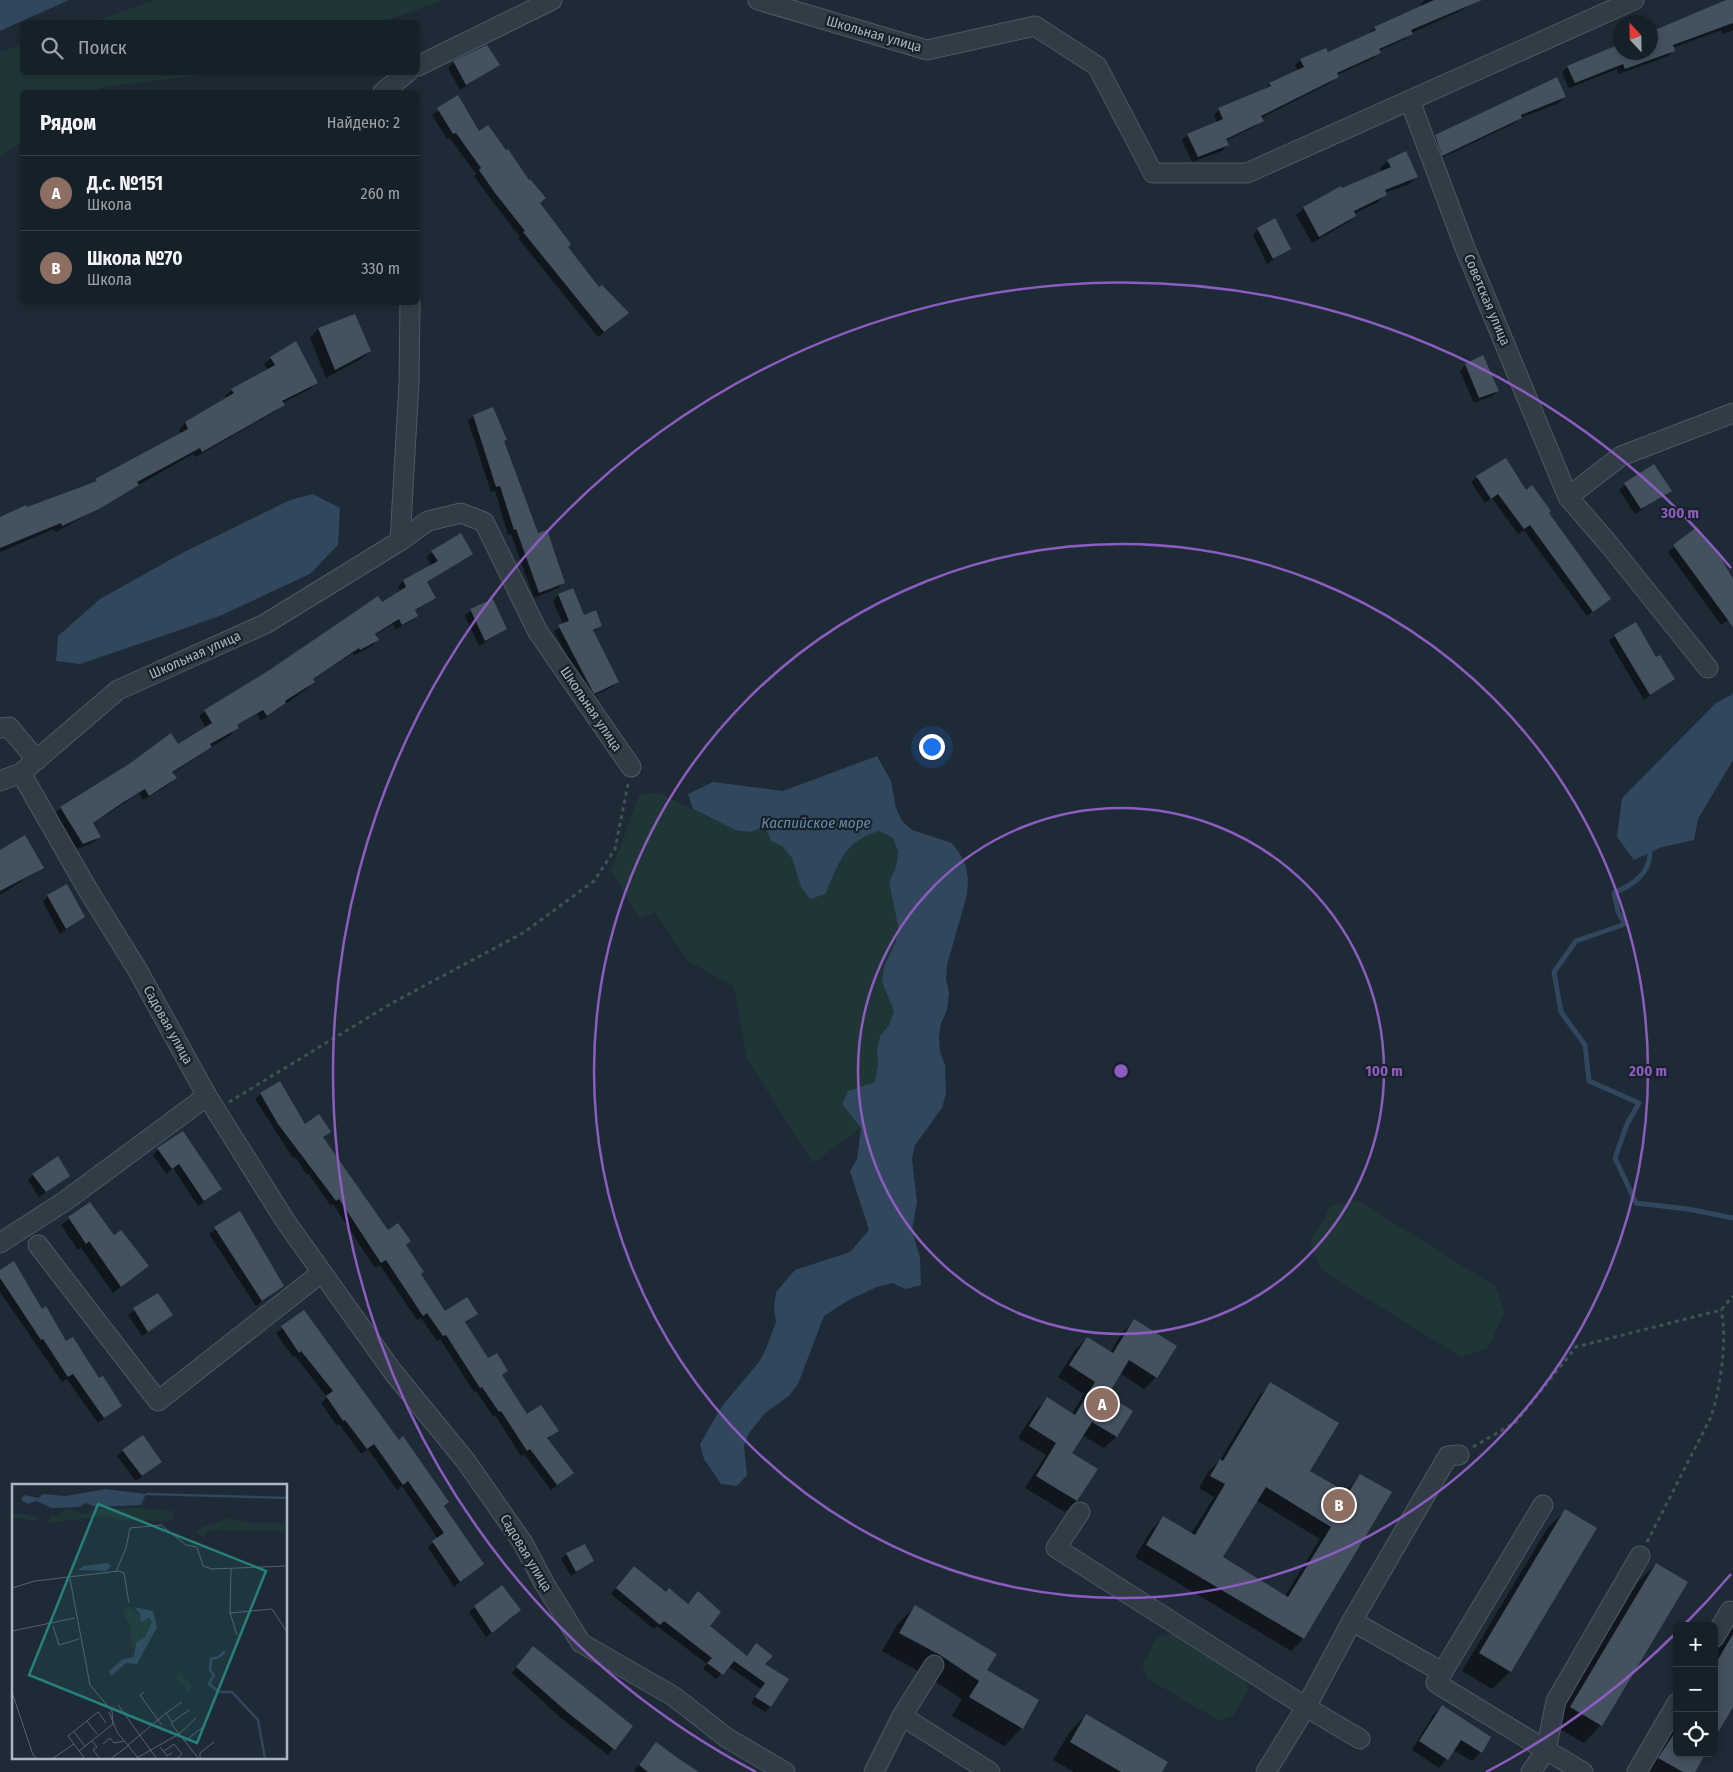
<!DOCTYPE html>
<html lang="ru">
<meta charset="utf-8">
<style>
body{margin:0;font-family:"Fira Sans Condensed",sans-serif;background:#1f2830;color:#f1f3f6}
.controls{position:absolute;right:15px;bottom:15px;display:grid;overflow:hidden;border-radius:8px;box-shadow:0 2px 8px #0003}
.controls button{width:45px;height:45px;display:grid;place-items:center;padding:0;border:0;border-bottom:1px solid #353e45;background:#162028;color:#f1f3f6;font:25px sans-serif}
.compass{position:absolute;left:1613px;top:15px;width:45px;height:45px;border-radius:50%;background:#162028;box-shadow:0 2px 8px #0003;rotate:338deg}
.you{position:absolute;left:931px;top:746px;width:18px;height:18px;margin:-12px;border:4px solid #fff;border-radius:50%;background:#1a73e8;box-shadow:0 0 0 8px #1a73e833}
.badge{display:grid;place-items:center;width:32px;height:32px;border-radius:50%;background:#79b6fa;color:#fff;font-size:16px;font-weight:700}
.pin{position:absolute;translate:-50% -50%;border:2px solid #fff;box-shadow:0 1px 5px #0006}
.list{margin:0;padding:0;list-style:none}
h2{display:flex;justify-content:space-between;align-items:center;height:65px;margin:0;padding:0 20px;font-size:21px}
h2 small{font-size:16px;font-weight:400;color:#9ea3a8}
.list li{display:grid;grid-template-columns:32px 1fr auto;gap:15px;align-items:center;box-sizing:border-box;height:75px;padding:0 20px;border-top:1px solid #353e45}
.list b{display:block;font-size:19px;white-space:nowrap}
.list p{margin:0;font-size:16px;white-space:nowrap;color:#9ea3a8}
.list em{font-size:16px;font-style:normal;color:#9ea3a8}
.icon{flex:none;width:28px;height:28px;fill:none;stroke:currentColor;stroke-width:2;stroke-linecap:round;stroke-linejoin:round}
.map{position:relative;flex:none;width:1733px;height:1772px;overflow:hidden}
.search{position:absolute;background:#162028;box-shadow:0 2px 8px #0003;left:20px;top:20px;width:400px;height:55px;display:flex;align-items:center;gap:12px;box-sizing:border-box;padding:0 18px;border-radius:8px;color:#9ea3a8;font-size:19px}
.panel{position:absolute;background:#162028;box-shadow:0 2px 8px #0003;left:20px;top:90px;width:400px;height:215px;border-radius:8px}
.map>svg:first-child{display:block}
</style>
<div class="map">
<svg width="1733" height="1772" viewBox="0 0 1733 1772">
<rect width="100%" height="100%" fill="#1e2a35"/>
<g fill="#203636">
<polygon points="155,0 444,0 382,22 92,22"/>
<polygon points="22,45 22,72 220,73 102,87 95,92 22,92 22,142 0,157 0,52"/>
<path d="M659,793L735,830L751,832L765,826L771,841L782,846L792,858L801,887L831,881C839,854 853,840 879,831L893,838L898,852L896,867L889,882L898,926L896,941L884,967L882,982L894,1011L889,1025L880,1036L877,1050L878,1065L875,1082L848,1091L842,1104L861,1128L813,1163L747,1059L734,987L688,961L655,912L640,919L611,871L640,794Z"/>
<polygon points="1359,1201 1495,1286 1505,1312 1488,1348 1461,1357 1321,1270 1310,1243 1331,1206"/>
<polygon points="1175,1633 1243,1674 1249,1689 1233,1716 1219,1721 1147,1678 1142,1664 1158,1637"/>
</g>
<g fill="#30475d">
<polygon points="0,0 69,0 0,31"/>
<polygon points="313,494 340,508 338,545 310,574 222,615 183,629 80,664 56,661 58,636 100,599 184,552 290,500"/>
<polygon points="1733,694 1733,760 1698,819 1694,840 1662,847 1634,860 1617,837 1622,798 1716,703"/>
<path d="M877,756L891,781L896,808L902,821L912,830L952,843L960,854L966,866L968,880L967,895L947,965L946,979L949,993L947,1010L941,1023L939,1037L940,1051L945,1065L946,1094L942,1108L915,1145L912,1159L917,1202L912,1231L920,1257L921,1285L906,1289L892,1283L877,1287L849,1300L824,1316L798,1384L789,1396L765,1413L749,1433L744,1446L747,1475L737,1486L721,1484L704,1459L700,1444L722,1406L759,1362L766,1349L776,1322L774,1307L776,1292L795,1270L850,1252L869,1230L850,1171L857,1159L861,1128L842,1104L848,1091L875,1082L878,1065L877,1050L880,1036L889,1025L894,1011L882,982L884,967L896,941L898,926L889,882L896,867L898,852L893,838L879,831C842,843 840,862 825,894L810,899L801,887L792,858L782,846L771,841L765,826L751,832L735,830L693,809L688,794L713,782L783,791Z"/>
</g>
<g fill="#0007" fill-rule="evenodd">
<polygon points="1425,0 1480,0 1456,13 1411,33 1405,39 1378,51 1374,58 1337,75 1332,82 1261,118 1262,120 1256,126 1225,141 1227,145 1222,151 1192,162 1182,140 1188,135 1217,123 1214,115 1219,110 1264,90 1270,84 1298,71 1295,65 1301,60 1327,54 1369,33 1375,28 1421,7 1420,5"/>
<polygon points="1728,0 1733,0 1733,30 1723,34 1721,30 1672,48 1673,51 1668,56 1619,74 1617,69 1569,88 1562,73 1567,67 1620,46 1620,52 1650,52"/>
<polygon points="454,62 498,64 460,90 448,68"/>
<polygon points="458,97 478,133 528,182 539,204 567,247 599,288 627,313 598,337 518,238 520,237 490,198 474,176 476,174 450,138 447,139 432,115"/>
<polygon points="1565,97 1559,103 1520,118 1515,123 1437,160 1430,141 1435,136"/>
<polygon points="1388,161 1416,176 1409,184 1385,193 1378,202 1354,214 1355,216 1347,223 1312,243 1296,215 1304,208 1382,172 1380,168"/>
<polygon points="1258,229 1290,248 1267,264 1253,235"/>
<polygon points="355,316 370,351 361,359 326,378 310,338 318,329"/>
<polygon points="271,358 317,382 310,389 282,403 276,411 196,457 193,454 56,532 54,529 0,552 0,517 92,484 181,434 179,430 185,423 227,399 225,396 232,390 268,370 264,364"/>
<polygon points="1466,365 1498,391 1492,396 1474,403 1460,371"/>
<polygon points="474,416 506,440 504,442 537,535 563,583 558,588 534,598 511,534 508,535 495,491 491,492 468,421"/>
<polygon points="1653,465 1670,491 1635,514 1619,490"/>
<polygon points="1477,477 1526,491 1547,513 1609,599 1587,616 1524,530 1518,534 1492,498 1485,503 1471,482"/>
<polygon points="1697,529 1733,581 1733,616 1721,625 1668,552"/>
<polygon points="432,552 472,554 426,583 435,598 415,611 417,615 411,621 396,629 393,624 374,636 377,640 372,646 354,655 353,653 312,680 313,682 308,688 261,721 257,714 236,726 232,734 172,773 175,778 170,784 143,800 139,793 92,824 99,837 94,842 77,849 55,813 61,808 177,746 206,728 199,716 205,711 401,592 398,587 403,581 432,566 426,557"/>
<polygon points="573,590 583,616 601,626 593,632 617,682 612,687 589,698 554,631 563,624 553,601 558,595"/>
<polygon points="471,610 506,629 479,646 465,616"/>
<polygon points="1615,636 1656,659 1673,679 1644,700 1609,641"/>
<polygon points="0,853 42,868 0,895"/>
<polygon points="48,896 84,917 60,934 43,902"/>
<polygon points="261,1094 305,1126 329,1131 322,1138 388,1231 405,1245 420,1275 445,1313 476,1314 465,1323 488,1360 507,1371 501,1376 527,1416 557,1430 547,1439 566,1478 551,1490 524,1454 521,1456 495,1415 493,1416 476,1391 474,1392 440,1339 437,1341 421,1318 417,1320 380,1265 375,1268 333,1204 330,1205 309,1174 307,1175 295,1157 293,1158 255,1099"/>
<polygon points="158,1149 220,1189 198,1206 173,1168 166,1174 153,1155"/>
<polygon points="33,1175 68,1176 39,1197 28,1180"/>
<polygon points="90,1203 114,1236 147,1266 113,1293 81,1248 78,1250 61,1225"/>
<polygon points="239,1213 283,1286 256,1306 209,1234"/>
<polygon points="0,1272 42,1310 66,1343 120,1406 114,1411 98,1423 67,1379 62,1382 0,1292"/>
<polygon points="157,1294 171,1315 142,1336 128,1315"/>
<polygon points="304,1312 482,1564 454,1587 428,1547 438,1539 402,1486 397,1490 368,1449 361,1454 339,1424 337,1426 321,1403 327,1397 295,1356 293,1357 276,1333"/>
<polygon points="1134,1321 1156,1377 1144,1389 1120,1373 1106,1395 1132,1411 1116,1437 1104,1448 1082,1435 1070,1453 1076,1501 1065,1512 1025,1488 1046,1455 1018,1438 1035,1411 1047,1399 1072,1414 1084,1394 1058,1377 1075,1350 1087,1338 1110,1353 1122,1333"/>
<path d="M1271,1384L1309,1471L1345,1493L1360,1475L1390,1493L1303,1639L1291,1651L1135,1557L1152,1529L1163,1518L1191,1534L1214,1497L1199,1488L1208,1472L1220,1460L1259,1396ZM1256,1500L1320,1539L1285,1596L1221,1557Z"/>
<polygon points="123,1451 161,1462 136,1481 117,1456"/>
<polygon points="1565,1511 1595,1529 1510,1672 1492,1689 1462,1671 1547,1529"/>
<polygon points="567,1554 593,1561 571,1576 561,1559"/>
<polygon points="1656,1564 1601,1725 1584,1743 1553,1725 1638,1582"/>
<polygon points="628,1574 687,1605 692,1598 708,1626 746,1657 757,1644 763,1664 770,1706 765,1712 751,1703 761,1689 728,1666 716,1679 703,1669 707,1664 657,1626 654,1629 611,1594"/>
<polygon points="475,1607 514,1616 486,1637 469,1612"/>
<polygon points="915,1607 986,1670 1038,1701 1022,1728 1004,1746 952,1716 962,1699 922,1673 882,1651 897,1625"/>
<polygon points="1733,1628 1733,1705 1714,1737 1714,1655"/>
<polygon points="528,1654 631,1726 608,1755 561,1718 512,1673"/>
<polygon points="1442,1706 1481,1752 1472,1761 1453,1750 1439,1768 1412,1750 1433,1715"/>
<polygon points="1086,1715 1161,1772 1074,1772 1053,1760 1069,1733"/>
<polygon points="1677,1719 1677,1753 1693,1772 1645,1772"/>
<polygon points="651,1749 697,1772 636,1772 634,1771"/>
</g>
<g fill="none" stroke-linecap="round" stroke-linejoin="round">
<path stroke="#30475d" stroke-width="5" d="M1650,853C1650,874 1632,885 1614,893L1618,912L1625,924L1576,941L1554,972L1561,1012L1585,1045L1589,1081L1639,1103L1627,1124L1615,1158L1636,1203L1688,1209L1733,1218"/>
</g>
<g fill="#44515f" fill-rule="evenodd">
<polygon points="1434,0 1482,0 1411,30 1413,34 1379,49 1381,53 1337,73 1339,77 1261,116 1264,121 1226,139 1229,145 1198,157 1187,134 1223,119 1218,108 1271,86 1269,83 1304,67 1300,59 1326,48 1328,52 1376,30 1374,27"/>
<polygon points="1726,0 1733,0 1733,23 1673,45 1675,51 1625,69 1623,64 1575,83 1567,66 1620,44 1620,52 1650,52 1650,32"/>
<polygon points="487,45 500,65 466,85 453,61"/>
<polygon points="1557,77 1566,97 1521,115 1522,118 1442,156 1435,135"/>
<polygon points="458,95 479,131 488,125 506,150 508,149 529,180 530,179 546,198 540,203 571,244 568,247 599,287 602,285 629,313 604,332 523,232 525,231 495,193 479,170 481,168 456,133 453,134 437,108"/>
<polygon points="1406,151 1418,177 1385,190 1387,195 1354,211 1356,216 1319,237 1303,207 1341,186 1342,188 1391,167 1387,160"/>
<polygon points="1275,218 1291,249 1273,259 1257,228"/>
<polygon points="355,314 371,351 335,370 318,328"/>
<polygon points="296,341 318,383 282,401 285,405 202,452 200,448 137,482 139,485 99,509 62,526 61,523 0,548 0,517 26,505 27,507 97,481 95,479 188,429 185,422 234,393 231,389 275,365 270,357"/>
<polygon points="1483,355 1499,391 1479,398 1465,364"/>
<polygon points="493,407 507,440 504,441 538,533 547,530 565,583 539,593 516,529 514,530 500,486 496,487 473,415"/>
<polygon points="1506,458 1526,490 1532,485 1551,511 1549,513 1611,599 1593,612 1530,525 1524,529 1498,494 1491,499 1476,476"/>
<polygon points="1654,464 1672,491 1641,509 1624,483"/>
<polygon points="1697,527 1721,558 1733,579 1733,627 1673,545"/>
<polygon points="461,533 473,554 427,582 436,598 415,610 418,616 402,625 399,619 375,634 379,640 360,650 359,648 313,679 315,682 285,701 286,703 267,716 263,710 237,725 239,728 210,744 212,747 172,772 177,778 149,796 145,789 122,803 93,823 101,837 83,844 60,807 129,764 171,733 178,744 212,723 204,710 271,669 378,596 382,602 406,587 403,580 438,561 431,551"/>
<polygon points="573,588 584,615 596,610 602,626 593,630 619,682 594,694 558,625 569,621 558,594"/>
<polygon points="493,599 507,629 485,641 470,609"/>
<polygon points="1636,622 1656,657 1660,655 1675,679 1650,695 1614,635"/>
<polygon points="25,835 44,868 0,891 0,850"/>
<polygon points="67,884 85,917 66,929 47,895"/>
<polygon points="280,1081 305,1124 319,1114 331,1132 323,1137 388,1230 398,1223 411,1241 406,1245 424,1272 421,1274 445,1311 467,1297 478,1314 465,1322 488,1358 497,1353 508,1371 502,1375 527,1414 541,1405 559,1431 547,1438 574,1473 557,1485 530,1449 527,1451 501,1411 499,1412 482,1387 480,1388 446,1335 443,1336 427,1313 423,1316 386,1260 381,1263 339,1199 336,1201 278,1124 260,1093"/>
<polygon points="183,1131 222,1189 204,1201 179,1164 172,1169 157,1148"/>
<polygon points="58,1156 70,1176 46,1192 32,1174"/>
<polygon points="90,1202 114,1235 121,1230 149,1266 121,1287 89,1241 86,1244 68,1217"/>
<polygon points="240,1211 284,1286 262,1301 214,1227"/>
<polygon points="14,1261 42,1309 46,1306 66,1341 73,1337 99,1378 103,1376 122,1406 104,1418 73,1374 68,1377 43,1339 41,1340 0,1278 0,1270"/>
<polygon points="158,1293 173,1315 148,1332 133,1308"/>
<polygon points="304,1310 399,1440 403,1436 449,1502 444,1506 484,1564 460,1582 432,1541 444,1533 408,1481 403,1485 374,1444 367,1449 345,1420 343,1421 326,1396 333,1391 301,1351 299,1353 281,1326"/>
<polygon points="1134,1319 1177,1346 1157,1378 1129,1360 1108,1395 1133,1411 1117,1437 1092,1422 1072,1453 1098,1469 1077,1501 1036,1476 1056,1443 1029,1426 1047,1397 1075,1415 1095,1382 1069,1365 1087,1337 1113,1353"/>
<path d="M1270,1382L1339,1423L1310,1471L1348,1493L1360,1474L1392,1492L1304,1639L1146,1545L1163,1516L1195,1535L1225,1484L1210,1476L1220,1459L1223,1461ZM1266,1487L1331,1527L1288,1597L1223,1557Z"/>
<polygon points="143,1435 162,1462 142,1476 122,1450"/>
<polygon points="1565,1509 1597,1528 1511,1672 1479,1653"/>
<polygon points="585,1544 594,1561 576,1572 566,1553"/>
<polygon points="1656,1563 1688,1582 1602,1726 1570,1707"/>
<polygon points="634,1566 666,1592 669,1588 688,1604 698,1591 721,1612 710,1626 747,1656 756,1643 773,1656 765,1664 789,1679 771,1707 755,1697 765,1683 734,1661 723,1675 707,1663 712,1658 664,1621 660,1625 616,1588"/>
<polygon points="502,1585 521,1610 492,1633 474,1606"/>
<polygon points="915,1605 997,1654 987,1670 1039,1700 1023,1729 969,1697 979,1681 940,1655 899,1633"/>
<polygon points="1733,1634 1733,1707 1714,1739 1714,1666"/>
<polygon points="533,1646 633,1726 615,1750 567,1712 516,1667"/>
<polygon points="1442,1705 1491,1737 1482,1753 1461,1740 1448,1760 1419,1741"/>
<polygon points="1086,1714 1168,1762 1162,1772 1121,1772 1070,1742"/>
<polygon points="1677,1729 1677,1753 1706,1753 1695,1772 1683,1772 1658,1758"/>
<polygon points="656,1742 679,1759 699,1772 648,1772 639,1765"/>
</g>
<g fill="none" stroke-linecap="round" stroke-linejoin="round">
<g stroke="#4f5964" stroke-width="21">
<g id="minor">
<polyline points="758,0 927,50 1035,26 1097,66 1153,173 1247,173 1634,0"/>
<polyline points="418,66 552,0"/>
<polyline points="383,92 408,72"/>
<polyline points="1410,101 1465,248 1568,497 1607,542 1708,668"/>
<polyline points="1568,497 1621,456 1733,413"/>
<polyline points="400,541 409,383 410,302"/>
<polyline points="0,728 9,727 37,760"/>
<polyline points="21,773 88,890 137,969 207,1096 286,1222 393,1372 465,1460 523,1543 544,1583 581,1643 673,1696 727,1738 785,1772"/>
<polyline points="0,781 21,773 118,690 265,624 400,541 428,521 461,513 484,522 538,632 631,767"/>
<polyline points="0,1243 65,1201 207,1096"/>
<polyline points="38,1245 158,1401 321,1273"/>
<polyline points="1543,1505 1436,1683 1546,1750 1556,1701 1640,1556"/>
<polyline points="1080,1512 1056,1548 1306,1707 1352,1621"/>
<polyline points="1714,1638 1730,1611"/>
<polyline points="1442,1672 1352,1621 1448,1456 1459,1455"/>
<polyline points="902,1716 990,1772"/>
<polyline points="874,1772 902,1716 934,1665"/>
<polyline points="1266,1772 1306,1707 1360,1739"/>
<polyline points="1531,1772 1546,1750 1583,1772"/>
<polyline points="1637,1772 1677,1703"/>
</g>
</g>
<g stroke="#3d5354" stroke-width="3" stroke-dasharray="4 4" stroke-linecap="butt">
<polyline points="229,1102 392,1003 523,933 594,881 615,849 628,784"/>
<polyline points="1473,1447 1516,1422 1576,1347 1721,1310 1733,1296"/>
<path d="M1647,1542L1711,1417C1720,1389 1728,1339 1721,1310"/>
</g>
<use href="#minor" stroke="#313c46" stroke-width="19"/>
</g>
<g fill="none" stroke="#8c5cc0" stroke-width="2.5">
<circle cx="1121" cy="1071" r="263"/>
<circle cx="1121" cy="1071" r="527"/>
<path d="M1731 1574A790 790 0 0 1 1684 1625M1675 1634A790 790 0 0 1 1486 1772M756 1772A790 790 0 1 1 1731 568"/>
</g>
<g text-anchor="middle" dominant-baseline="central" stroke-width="4.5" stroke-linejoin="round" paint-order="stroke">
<g font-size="14" fill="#abb6c3" stroke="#17212a">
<text transform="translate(874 34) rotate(16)">Школьная улица</text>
<text transform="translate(1487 300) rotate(67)">Советская улица</text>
<text transform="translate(195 655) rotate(-24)">Школьная улица</text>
<text transform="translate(591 709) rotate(56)">Школьная улица</text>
<text transform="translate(168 1025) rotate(61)">Садовая улица</text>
<text transform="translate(526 1553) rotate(59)">Садовая улица</text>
</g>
<g font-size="15" font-style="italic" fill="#6a8aa9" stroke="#17212a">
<text x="816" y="823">Каспийское море</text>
</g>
</g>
<g transform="translate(12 1484)">
<rect width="275" height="275" fill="#1e2a35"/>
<path d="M128,24L161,27V37L108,36L93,32L36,39L39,31L44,33L55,25L74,30L82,25ZM10,29L27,34L25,37L3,34L0,41V30ZM218,34L236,39H275V47L198,46L191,53L184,49L189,43ZM117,122L133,136H140L133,153L125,163L119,164V144L111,128ZM168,188L180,203L177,208L164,194Z" fill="#203636"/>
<path d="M93,5L134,10L129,21L84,23L73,19L68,23L40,24L24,17L16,20L9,16L12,11L27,14L30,10L54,12ZM95,79L99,82L94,87L66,86L72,82ZM122,123L141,127L145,143L125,180L114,179L99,192L97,187L111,175L122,173L124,159L133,153L140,137L137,134L129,138L128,130Z" fill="#30475d"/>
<path fill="none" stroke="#30475d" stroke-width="2.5" d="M134,10L275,14M213,167L207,173L199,175L198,186L202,191L197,200L207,208H220L246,236L253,275"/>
<path fill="none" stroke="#56626e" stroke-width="1" d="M219,85L218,129L225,151M104,88L114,64L118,44L149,41L174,61L185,63L191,82L200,85L275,82M58,95L78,201L100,227L101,240M0,104L23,97L107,87L112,89L117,119M218,129L260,125L275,148M41,142L47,161L67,155M0,147L63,134M0,208L21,271L26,275M132,208L128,211L146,236L154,229M106,221L145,275M177,226L159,239L167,250L184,234M97,228L105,248L127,275M75,237L85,250M160,238L154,229L170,218M62,248L73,262M80,257L85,263L81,266L88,275M173,257L191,243M91,260L98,254L102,259L112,257M116,261L146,236L150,241M148,263L155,272L160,269M67,267L101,240M152,267L162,260L170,270L164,275M40,275L62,260M73,275L56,252L86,228L94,239M98,275L116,262M123,275L167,250L187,275M188,275V269L202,258"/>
<path fill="#26807b" fill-opacity="0.15" stroke="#26807b" stroke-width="2.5" d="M86,20L254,87L185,259L17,191Z"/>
<rect width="275" height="275" fill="none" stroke="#abb6c3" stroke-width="2.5"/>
</g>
<circle cx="1121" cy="1071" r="8" fill="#8c5cc0" stroke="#17212a" stroke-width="2.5"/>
<g font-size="15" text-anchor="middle" font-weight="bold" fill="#8c5cc0" stroke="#17212a" stroke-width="4.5" stroke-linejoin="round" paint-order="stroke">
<text x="1680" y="518">300 m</text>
<text x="1384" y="1076">100 m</text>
<text x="1648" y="1076">200 m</text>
</g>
</svg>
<div class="controls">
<button>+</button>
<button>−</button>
<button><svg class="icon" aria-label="locate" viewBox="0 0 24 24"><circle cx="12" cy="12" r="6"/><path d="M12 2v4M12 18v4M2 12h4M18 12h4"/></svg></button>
</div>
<svg class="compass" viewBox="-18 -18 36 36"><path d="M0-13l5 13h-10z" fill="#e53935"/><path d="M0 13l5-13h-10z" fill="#9ea3a8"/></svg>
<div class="you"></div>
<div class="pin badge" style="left:1102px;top:1404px;background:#8d6e63">A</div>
<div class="pin badge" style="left:1339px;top:1505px;background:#8d6e63">B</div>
<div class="search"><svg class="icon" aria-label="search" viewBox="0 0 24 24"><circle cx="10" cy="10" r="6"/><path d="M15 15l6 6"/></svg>Поиск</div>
<section class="panel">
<h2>Рядом<small>Найдено: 2</small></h2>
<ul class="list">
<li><span class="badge" style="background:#8d6e63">A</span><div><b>Д.с. №151</b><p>Школа</p></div><em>260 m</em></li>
<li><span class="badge" style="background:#8d6e63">B</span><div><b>Школа №70</b><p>Школа</p></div><em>330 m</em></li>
</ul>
</section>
</div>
